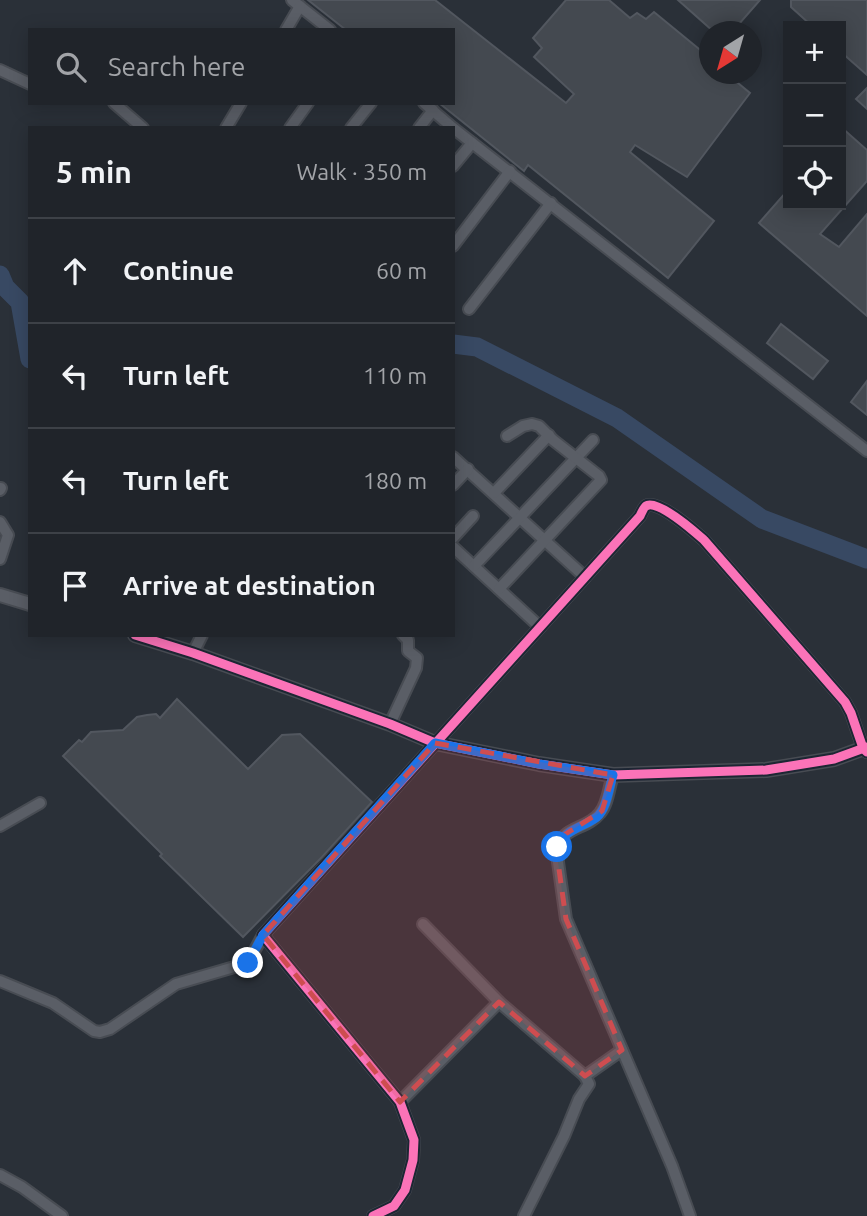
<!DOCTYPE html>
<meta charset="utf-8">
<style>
body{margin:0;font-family:Ubuntu,sans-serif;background:#282c32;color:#f1f3f6}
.controls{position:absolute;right:21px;top:21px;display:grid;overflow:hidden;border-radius:0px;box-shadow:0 4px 18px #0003}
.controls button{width:63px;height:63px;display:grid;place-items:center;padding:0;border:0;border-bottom:2px solid #3d4147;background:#20242a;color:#f1f3f6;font:35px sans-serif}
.compass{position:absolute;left:699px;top:21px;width:63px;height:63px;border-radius:50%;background:#20242a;box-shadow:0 4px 18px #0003;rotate:217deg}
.stop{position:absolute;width:21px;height:21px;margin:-16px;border:5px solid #1a73e8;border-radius:50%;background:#fff}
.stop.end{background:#1a73e8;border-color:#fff;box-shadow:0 2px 7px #0008}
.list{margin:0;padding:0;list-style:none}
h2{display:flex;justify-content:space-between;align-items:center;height:91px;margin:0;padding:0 28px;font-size:30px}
h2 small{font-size:23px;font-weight:400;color:#a2a4a8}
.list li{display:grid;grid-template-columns:46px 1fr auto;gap:21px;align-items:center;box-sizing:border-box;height:105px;padding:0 28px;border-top:2px solid #3d4147}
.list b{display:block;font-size:26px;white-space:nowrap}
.list em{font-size:23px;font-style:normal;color:#a2a4a8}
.icon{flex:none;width:38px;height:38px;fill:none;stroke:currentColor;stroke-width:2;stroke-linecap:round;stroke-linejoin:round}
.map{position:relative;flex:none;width:867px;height:1216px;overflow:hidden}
.search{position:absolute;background:#20242a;box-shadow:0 4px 18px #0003;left:28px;top:28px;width:427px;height:77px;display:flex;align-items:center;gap:18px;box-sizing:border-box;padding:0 24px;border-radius:0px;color:#a2a4a8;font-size:26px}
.panel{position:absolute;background:#20242a;box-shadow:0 4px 18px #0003;left:28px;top:126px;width:427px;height:511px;border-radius:0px}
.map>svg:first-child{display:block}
</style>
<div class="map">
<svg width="867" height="1216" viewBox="0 0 867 1216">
<rect width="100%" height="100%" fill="#2a3038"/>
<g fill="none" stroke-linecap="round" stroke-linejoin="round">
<g stroke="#384963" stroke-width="19">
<polyline points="0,275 5,287 20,302 30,359"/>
<polyline points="453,344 477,347 617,418 762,519 867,559"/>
</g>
</g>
<g fill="#444950" stroke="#52575f" stroke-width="2">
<polygon points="308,0 435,0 566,103 574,94 534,57 542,48 533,38 566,0 609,0 630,18 637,13 646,19 654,12 710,58 710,74 727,74 750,93 687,177 635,145 630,152 714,221 668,278 528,165 524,171 439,103 453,103 453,30 346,30"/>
<polygon points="678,0 760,0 732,32 714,32"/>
<polygon points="791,0 867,0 867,75 841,52 841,26 812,26 791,7"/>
<polygon points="867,88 867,109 856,99"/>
<polygon points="841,127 867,150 867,181 820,234 839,247 867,214 867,316 759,223 788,190 788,205 841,205"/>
<polygon points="781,324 828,361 813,379 767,343"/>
<polygon points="867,381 867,415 851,402"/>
<polygon points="177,699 248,769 282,735 300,734 372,802 322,857 243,937 160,856 162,854 63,756 79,740 82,742 91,732 123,730 137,717 147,715 156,714 160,718"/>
</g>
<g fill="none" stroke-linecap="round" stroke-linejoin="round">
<g stroke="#484c53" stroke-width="14">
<g id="minor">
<polyline points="292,0 330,30"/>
<polyline points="286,30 300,6"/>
<polyline points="0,70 30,84"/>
<polyline points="114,103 143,128"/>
<polyline points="424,103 453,128"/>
<polyline points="226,128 241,103"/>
<polyline points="290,128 308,103"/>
<polyline points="351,128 371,103"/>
<polyline points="419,128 433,110"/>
<polyline points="453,128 867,451"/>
<polyline points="453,166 472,143"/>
<polyline points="453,246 510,171"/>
<polyline points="469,309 551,203"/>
<polyline points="453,457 585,577"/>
<polyline points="453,485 468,469"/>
<polyline points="0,490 1,488"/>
<polyline points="494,493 549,435"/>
<polyline points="0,522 8,535 0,559"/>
<polyline points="453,538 473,516"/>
<polyline points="453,547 540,627"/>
<polyline points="474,566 593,440"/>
<polyline points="499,589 601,480 599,476 553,440 539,426 532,424 523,426 507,436"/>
<polyline points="193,653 202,635"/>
<polyline points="390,724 416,668 417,658 408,651 408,640 403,635"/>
<path d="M613,775C609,787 608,804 600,813C585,832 559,824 557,855L566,919L672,1166L690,1216"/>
<polyline points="0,826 40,803"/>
<polyline points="423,924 499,1002 585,1076"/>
<polyline points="0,981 53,1003 94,1031 100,1032 110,1029 176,984 248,963 263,935"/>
<polyline points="400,1102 499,1002"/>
<polyline points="0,1175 22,1187 62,1216"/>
<path d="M373,1216L394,1206L405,1190L413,1160L414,1140L400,1102L263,935L640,516C641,514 644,507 646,506C657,498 695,532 704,540L845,702L851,713L863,748L867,752"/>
<polyline points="524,1216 564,1136 579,1099 589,1084 585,1076 622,1050"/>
</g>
</g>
<g stroke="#484c53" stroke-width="16">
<g id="tertiary">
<polyline points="0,595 30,604"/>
<polyline points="135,635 193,653 390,724 435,743 539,764 613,775 766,770 834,759 867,747"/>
</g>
</g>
<use href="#minor" stroke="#5a5e66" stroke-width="10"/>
<use href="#tertiary" stroke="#5a5e66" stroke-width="12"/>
<g stroke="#1d2633" stroke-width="13">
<g id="cycleway">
<polyline points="135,635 193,653 390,724 435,743 539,764 613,775 766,770 834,759 867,747"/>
<path d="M373,1216L394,1206L405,1190L413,1160L414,1140L400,1102L263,935L640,516C641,514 644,507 646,506C657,498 695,532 704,540L845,702L851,713L863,748L867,752"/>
</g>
</g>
<use href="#cycleway" stroke="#fb73b8" stroke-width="9"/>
</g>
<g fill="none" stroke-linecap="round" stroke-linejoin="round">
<path stroke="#1a73e8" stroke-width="9" d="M248,963L263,935L435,743L539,764L613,775C609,788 607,808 597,817C582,828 565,829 557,847"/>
</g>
<path fill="#ce4d50" fill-opacity="0.2" stroke="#ce4d50" stroke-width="5" stroke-dasharray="14 9" stroke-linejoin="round" d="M435,743L613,775L602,811L564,835L557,855L566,919L622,1050L585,1076L499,1002L400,1102L263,935Z"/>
</svg>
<div class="controls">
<button>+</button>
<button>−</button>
<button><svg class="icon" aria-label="locate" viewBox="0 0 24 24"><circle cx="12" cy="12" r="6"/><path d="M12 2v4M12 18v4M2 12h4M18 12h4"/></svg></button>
</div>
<svg class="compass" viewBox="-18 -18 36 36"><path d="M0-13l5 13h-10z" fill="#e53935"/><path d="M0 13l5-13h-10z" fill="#a2a4a8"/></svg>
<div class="stop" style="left:557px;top:847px"></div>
<div class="stop end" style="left:248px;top:963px"></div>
<div class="search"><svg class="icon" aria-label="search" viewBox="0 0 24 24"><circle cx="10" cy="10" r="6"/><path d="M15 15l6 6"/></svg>Search here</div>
<section class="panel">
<h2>5 min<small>Walk · 350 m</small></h2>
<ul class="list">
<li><svg class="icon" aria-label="ahead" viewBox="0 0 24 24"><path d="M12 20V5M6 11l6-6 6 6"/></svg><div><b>Continue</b></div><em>60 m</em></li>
<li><svg class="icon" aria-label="left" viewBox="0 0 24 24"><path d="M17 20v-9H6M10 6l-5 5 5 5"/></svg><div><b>Turn left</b></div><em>110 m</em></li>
<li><svg class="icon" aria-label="left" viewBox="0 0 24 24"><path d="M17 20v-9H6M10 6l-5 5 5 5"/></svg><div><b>Turn left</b></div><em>180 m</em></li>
<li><svg class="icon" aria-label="arrive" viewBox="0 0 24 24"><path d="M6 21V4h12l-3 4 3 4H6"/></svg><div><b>Arrive at destination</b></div></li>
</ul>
</section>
</div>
